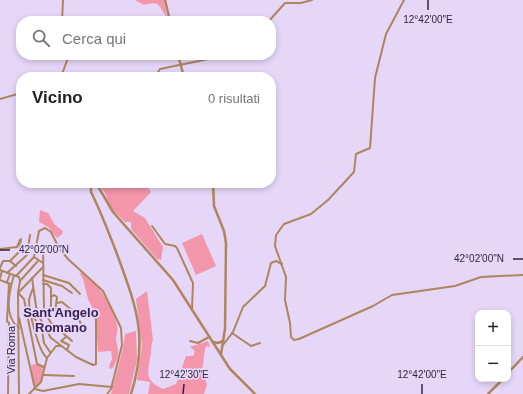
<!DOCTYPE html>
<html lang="it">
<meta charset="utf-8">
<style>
body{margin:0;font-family:Arial,sans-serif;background:#f6f6f6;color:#222}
.controls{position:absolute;right:12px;bottom:12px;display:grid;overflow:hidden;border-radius:8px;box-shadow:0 2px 6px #0003}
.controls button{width:36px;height:36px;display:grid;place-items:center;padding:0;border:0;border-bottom:1px solid #e0e0e0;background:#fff;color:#222;font:20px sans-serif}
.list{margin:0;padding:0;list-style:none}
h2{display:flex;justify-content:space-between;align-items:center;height:52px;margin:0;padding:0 16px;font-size:17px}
h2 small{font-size:13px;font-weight:400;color:#767676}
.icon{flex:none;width:22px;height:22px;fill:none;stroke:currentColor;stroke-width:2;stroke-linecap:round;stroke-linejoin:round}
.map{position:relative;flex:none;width:523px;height:394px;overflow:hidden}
.search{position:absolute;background:#fff;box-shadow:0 2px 6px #0003;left:16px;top:16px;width:260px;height:44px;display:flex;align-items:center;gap:10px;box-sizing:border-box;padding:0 14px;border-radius:16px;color:#767676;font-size:15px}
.panel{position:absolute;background:#fff;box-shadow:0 2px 6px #0003;left:16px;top:72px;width:260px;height:116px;border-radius:16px}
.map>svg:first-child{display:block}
</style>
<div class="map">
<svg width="523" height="394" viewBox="0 0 523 394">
<rect width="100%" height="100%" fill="#e6d7f9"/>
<g fill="#f496ab">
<path d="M135,0H164L167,18C159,7 161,0 144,5Z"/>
<polygon points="98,183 146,183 151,192 133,211 145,218 163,247 161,260 157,259 131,229 131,222 125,222 110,207 105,193"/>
<polygon points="40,210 48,213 55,225 63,231 62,234 57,238 48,227 39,222"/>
<polygon points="202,234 216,266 196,275 182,243"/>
<path d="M79,272C96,278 115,309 117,326C118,331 117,334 116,338C116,344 119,349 118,354C118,358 115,364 113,368L110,369L109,366L112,359L111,351L98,352L95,313L88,299L83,279Z"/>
<path d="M147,291L153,340C150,347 152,352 150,358C147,375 146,381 163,389L176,384L186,356H193L195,351L190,347L208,341L210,347L206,346L205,349L202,372L207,384L204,394H148L150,382L137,380L142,346L136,299Z"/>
<polygon points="136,331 137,360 129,394 111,394 123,348 125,334"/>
<polygon points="36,364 43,367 42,380 36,387 33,382 31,365"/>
</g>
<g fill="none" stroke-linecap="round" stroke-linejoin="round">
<g stroke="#ae855c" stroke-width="2">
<polyline points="404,0 386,34 375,78 370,148 356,154 354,172 328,200 311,214 284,224 276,235 275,246 286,277 285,300 290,323 291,337 294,340 299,339 373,306 392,295 455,286 481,277 523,275"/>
<polyline points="62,21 63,0"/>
<polyline points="269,21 285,3 301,3 312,0"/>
<polyline points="61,77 69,55"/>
<polyline points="155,77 160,69 228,55"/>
<polyline points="0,99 21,93"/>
<polyline points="152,226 165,244 175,246 177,248 193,283 192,309"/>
<polyline points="43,245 44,311 51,323 72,341"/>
<polyline points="0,249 17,247 20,240"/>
<polyline points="34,257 43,263"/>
<polyline points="10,261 19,252 21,239"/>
<polyline points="38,261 20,281 18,293 24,299 37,364 44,367"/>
<polyline points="0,268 3,261 10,261 16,266"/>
<polyline points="0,270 19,277 20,281"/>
<polyline points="7,273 27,255 30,235"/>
<path d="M14,275C9,292 3,316 19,328"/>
<polyline points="43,275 69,283 80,294"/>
<polyline points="16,276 34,257 39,231 45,228 51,232 59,248 68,259 103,291 121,328 122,345 111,389 107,394"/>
<polyline points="0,278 2,271"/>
<polyline points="32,278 37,313 51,338 76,357 93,365 96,364 96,321 95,315"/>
<polyline points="0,280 10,284"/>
<polyline points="43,280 62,286 72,293"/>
<polyline points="7,282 10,274"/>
<polyline points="43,284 47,284 51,288 51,309 44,310"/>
<path d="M33,288C32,292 30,295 29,300C29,311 38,351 47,358"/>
<polyline points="51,297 54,295 57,297 55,312 52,312 51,309"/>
<polyline points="57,303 62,302 74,312 72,313 79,320 83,328"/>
<polyline points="56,310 59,313"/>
<polyline points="33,316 42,330 44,343 50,352"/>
<polyline points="19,318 35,389"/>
<polyline points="232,333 251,346 260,343"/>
<polyline points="66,337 61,341 69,345 67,350"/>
<polyline points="190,341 198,343 209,337"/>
<polyline points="223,345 233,332 243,307 265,286 271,263 276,261 282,264"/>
<polyline points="43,375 74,376"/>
<polyline points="35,389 43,391 79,384 112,387"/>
<polyline points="8,394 9,323 7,321 9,283"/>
<polyline points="19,394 18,293 42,268"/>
<polyline points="29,394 41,382 47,358 56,346 60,346"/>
</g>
<g stroke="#ae855c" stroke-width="2.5">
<polyline points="165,0 170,21"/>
<polyline points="178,55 184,77"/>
<polyline points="213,183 214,206 224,231 226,243 225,329 221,354"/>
<polyline points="213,342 218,343 223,341"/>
<polyline points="508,373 523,357"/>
<path d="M131,394C149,338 136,306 117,254C109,233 101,212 91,192V187L94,185L99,188L113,212L173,280L230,369L255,394"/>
<polyline points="488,394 503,379"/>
</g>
</g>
<path fill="none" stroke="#30263c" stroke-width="1.5" d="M428,10V0M0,250H10M513,259H523M183,394L184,384M422,394V384"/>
<g text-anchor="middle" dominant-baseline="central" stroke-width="3.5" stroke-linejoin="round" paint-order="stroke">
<g font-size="11" fill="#30263c" stroke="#e6d7f9">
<text transform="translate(11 350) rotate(-90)">Via Roma</text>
</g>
<g font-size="13" font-weight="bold" fill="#3a2351" stroke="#e6d7f9">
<text x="61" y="312">Sant'Angelo<tspan x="61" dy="15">Romano</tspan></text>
</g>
</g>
<g font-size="10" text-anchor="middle" fill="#30263c" stroke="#e6d7f9" stroke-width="3.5" stroke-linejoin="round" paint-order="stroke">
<text x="428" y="23">12°42'00"E</text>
<text x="44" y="253">42°02'00"N</text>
<text x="479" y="262">42°02'00"N</text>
<text x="184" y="378">12°42'30"E</text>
<text x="422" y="378">12°42'00"E</text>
</g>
</svg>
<div class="controls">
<button>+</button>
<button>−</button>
</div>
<div class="search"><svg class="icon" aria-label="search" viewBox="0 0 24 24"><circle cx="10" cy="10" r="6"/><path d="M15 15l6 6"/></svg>Cerca qui</div>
<section class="panel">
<h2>Vicino<small>0 risultati</small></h2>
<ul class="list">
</ul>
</section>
</div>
